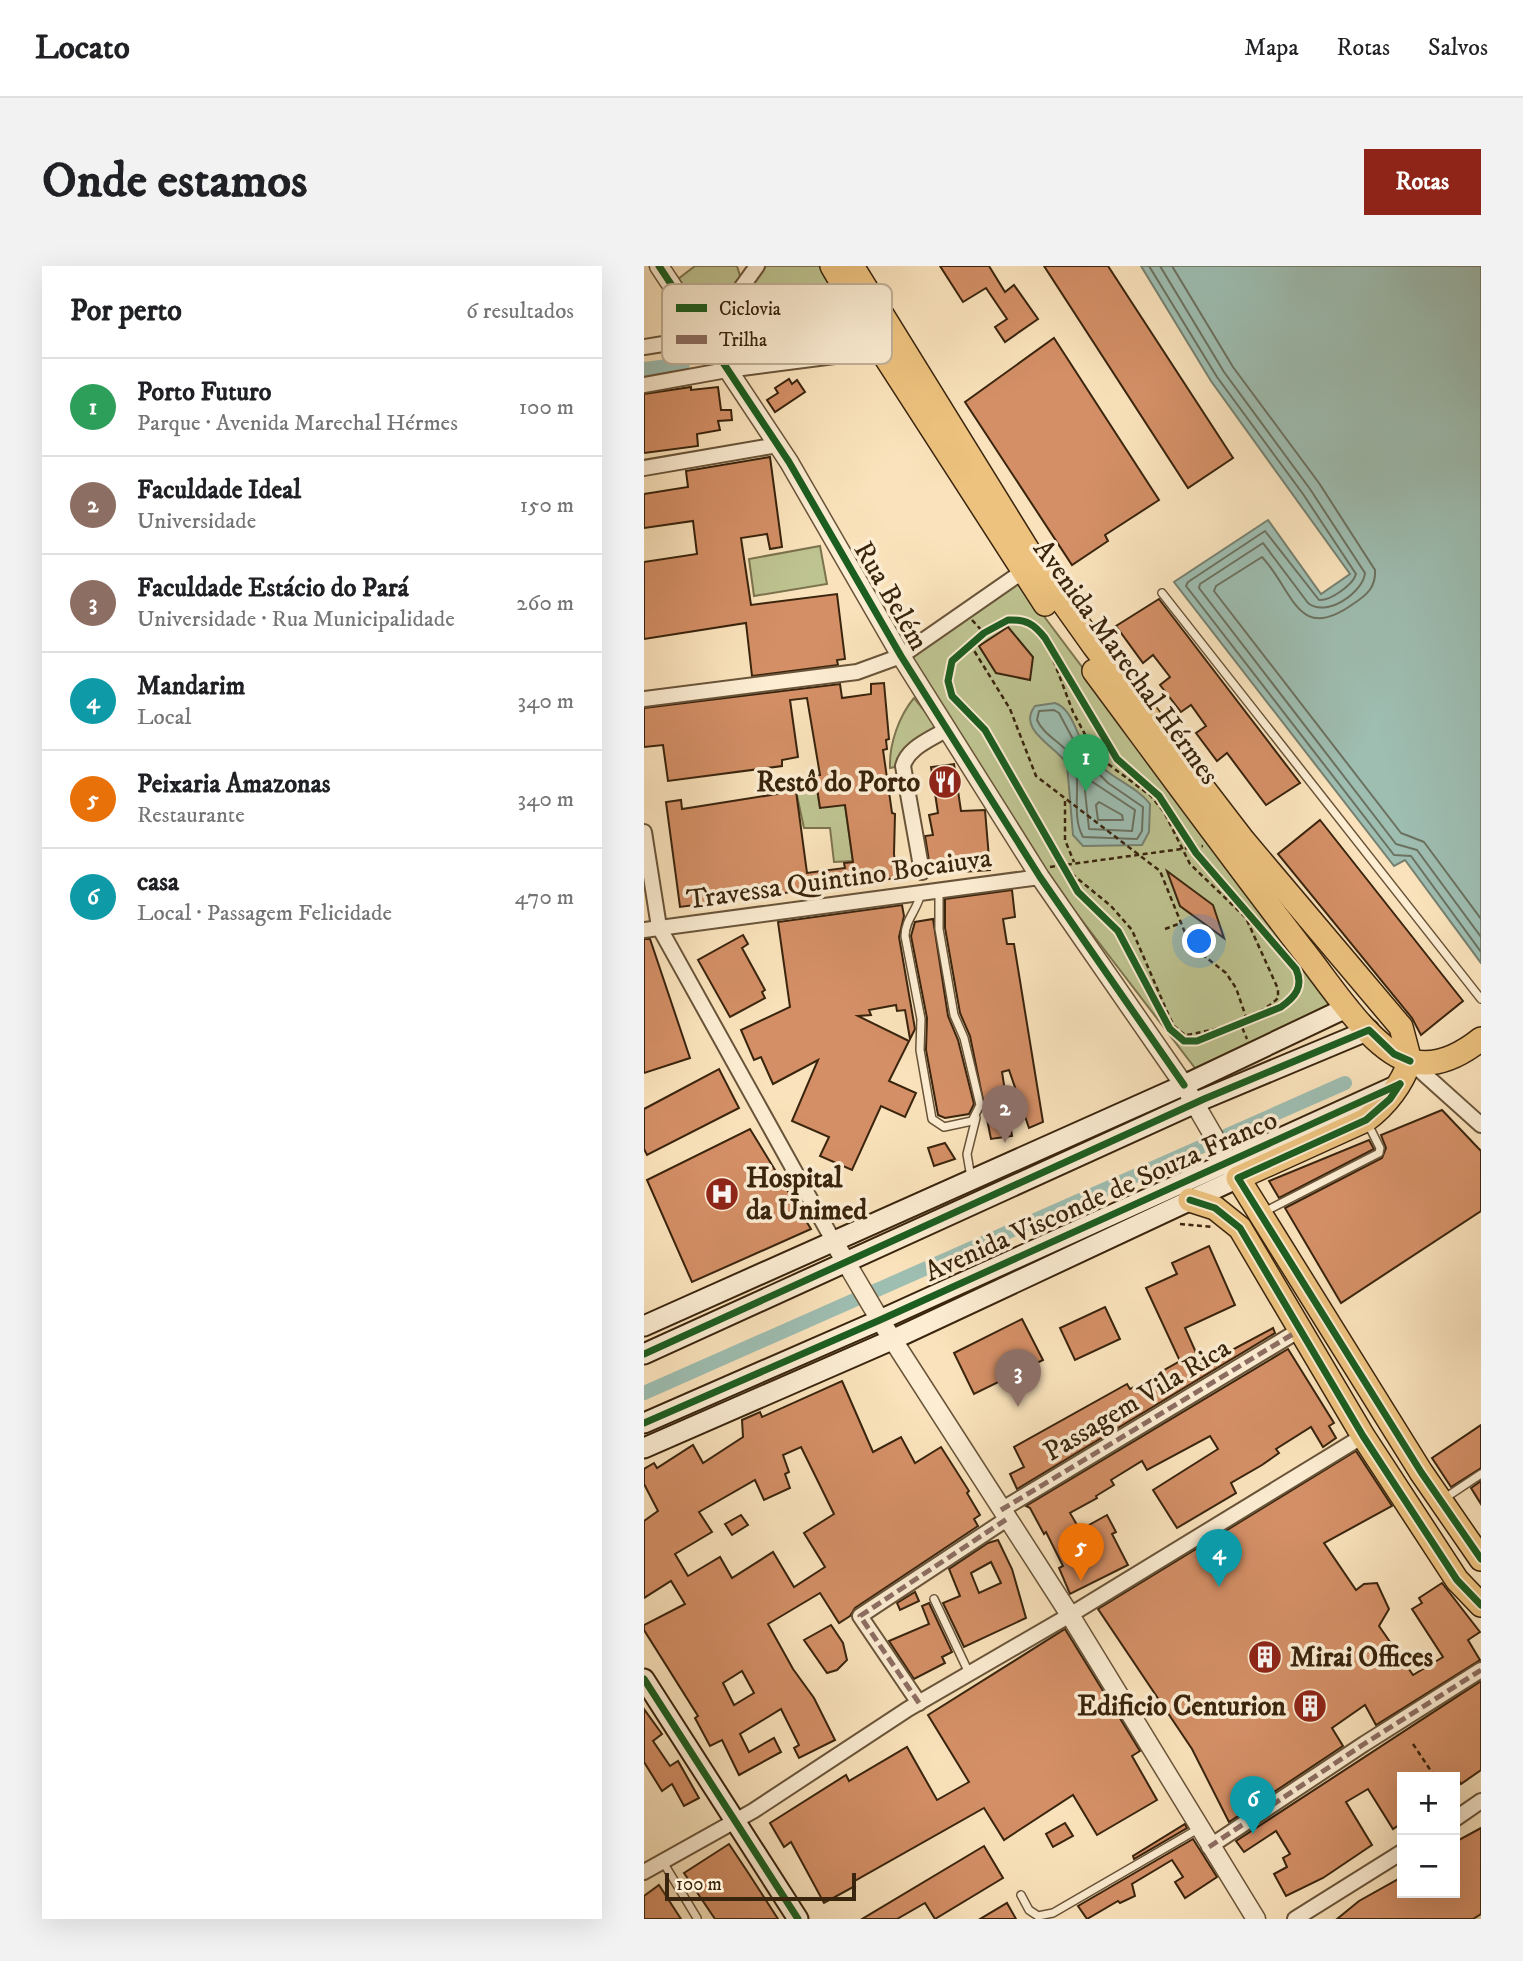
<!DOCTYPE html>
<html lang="pt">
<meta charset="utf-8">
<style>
body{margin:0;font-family:"IM FELL DW Pica",serif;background:#f2f2f2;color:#202124}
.controls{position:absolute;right:21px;bottom:21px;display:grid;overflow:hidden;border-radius:0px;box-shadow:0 7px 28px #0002}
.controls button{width:63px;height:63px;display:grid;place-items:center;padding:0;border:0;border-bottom:2px solid #e0e0e0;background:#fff;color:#202124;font:35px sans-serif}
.scale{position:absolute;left:21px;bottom:18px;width:191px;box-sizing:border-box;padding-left:7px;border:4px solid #39240d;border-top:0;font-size:19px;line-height:24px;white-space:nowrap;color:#39240d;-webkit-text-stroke:5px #fcedd3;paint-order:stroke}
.you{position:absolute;left:556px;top:676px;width:24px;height:24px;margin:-18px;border:5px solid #fff;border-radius:50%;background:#1a73e8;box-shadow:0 0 0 10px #1a73e833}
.badge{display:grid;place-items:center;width:46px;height:46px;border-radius:50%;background:#8f2418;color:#fff;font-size:23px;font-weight:700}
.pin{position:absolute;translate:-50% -58px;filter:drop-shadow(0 2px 4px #0008)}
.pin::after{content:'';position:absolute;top:37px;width:24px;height:21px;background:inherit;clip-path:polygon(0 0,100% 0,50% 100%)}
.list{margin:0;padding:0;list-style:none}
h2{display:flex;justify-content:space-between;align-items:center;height:91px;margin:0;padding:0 28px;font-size:30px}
h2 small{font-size:23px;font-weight:400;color:#757577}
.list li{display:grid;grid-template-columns:46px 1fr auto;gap:21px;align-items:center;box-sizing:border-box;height:98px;padding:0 28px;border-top:2px solid #e0e0e0}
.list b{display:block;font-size:26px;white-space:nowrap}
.list p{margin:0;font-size:23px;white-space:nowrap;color:#757577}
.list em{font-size:23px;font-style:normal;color:#757577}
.map{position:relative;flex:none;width:837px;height:1653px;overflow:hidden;border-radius:0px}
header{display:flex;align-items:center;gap:42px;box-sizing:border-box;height:98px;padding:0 35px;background:#fff;border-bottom:2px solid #e0e0e0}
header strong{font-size:33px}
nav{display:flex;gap:38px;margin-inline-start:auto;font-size:24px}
.intro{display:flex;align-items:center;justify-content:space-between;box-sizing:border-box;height:168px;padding:0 42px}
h1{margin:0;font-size:49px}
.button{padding:18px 32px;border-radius:0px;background:#8f2418;color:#fff;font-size:24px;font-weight:700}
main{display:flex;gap:42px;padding:0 42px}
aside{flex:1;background:#fff;border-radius:0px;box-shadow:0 7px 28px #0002}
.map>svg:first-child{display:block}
</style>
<header>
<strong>Locato</strong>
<nav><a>Mapa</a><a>Rotas</a><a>Salvos</a></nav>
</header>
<div class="intro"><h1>Onde estamos</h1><a class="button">Rotas</a></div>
<main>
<aside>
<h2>Por perto<small>6 resultados</small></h2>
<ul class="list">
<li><span class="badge" style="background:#2e9e5b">1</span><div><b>Porto Futuro</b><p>Parque · Avenida Marechal Hérmes</p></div><em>100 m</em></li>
<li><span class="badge" style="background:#8d6e63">2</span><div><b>Faculdade Ideal</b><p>Universidade</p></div><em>150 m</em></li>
<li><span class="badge" style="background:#8d6e63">3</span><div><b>Faculdade Estácio do Pará</b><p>Universidade · Rua Municipalidade</p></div><em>260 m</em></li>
<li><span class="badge" style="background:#0f9aa8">4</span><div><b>Mandarim</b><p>Local</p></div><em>340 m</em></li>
<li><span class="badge" style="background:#e8710a">5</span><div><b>Peixaria Amazonas</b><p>Restaurante</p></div><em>340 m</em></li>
<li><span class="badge" style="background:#0f9aa8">6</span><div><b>casa</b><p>Local · Passagem Felicidade</p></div><em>470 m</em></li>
</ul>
</aside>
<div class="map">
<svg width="837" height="1653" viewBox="0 0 837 1653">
<rect width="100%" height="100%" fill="#fae3bc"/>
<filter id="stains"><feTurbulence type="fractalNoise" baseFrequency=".00286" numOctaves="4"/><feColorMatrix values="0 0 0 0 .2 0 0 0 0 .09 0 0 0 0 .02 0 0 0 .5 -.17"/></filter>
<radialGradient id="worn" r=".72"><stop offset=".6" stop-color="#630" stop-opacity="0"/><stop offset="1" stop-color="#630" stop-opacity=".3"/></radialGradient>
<g fill="#bec491" stroke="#7c744f" stroke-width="2">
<polygon points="51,0 93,0 97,13 65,57 58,55 34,13"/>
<path d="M122,0H182L226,82L102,98C52,73 102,28 122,0Z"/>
<polygon points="176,280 183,318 110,330 105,293"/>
<polygon points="374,313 390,337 692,739 554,806 404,610 264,389"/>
<path d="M270,432L294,462L256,500L246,502C245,478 255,450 270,432Z"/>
<polygon points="173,524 176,541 199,525 209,595 190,596 186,562 160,562 152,525"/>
</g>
<g fill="#9ebeb2" stroke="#768070" stroke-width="2">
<polygon points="497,0 837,0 837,697 761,594 750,600 530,316 624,254 677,328 706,308 567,115"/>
<path d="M411,437C429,443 433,471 443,486C460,510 492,519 506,538L505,566L498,579L439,580L429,569L423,498C413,481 372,464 391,440Z"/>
</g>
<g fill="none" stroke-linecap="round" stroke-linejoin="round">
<g stroke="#6c7160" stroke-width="2">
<path d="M505,0L573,111L659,228L712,308C709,319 686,335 675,334L621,265L544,316L542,320L750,589L767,590L837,686"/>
<path d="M516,0L580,106L666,223L721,307C719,327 682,352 664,337L619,277L556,318L555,322L752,578L773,584L837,671"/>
<path d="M528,0L589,101L675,217L731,304C732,321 723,329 709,338C653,378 650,325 618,291L572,320L570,325L757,567L780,576L837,653"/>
<path d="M410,444L415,447L439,492L464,517L499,541L498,565L493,573L439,571C426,548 439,518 429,495C422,477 401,472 393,454L395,445Z"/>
<polygon points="444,513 491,544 488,565 445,563 441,525"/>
<polygon points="455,536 478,549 479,554 454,554 452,539"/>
</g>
<g stroke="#9ebeb2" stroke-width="14">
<polyline points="0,103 39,98"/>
<polyline points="0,1127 701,817"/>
</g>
</g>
<g fill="#d48f66" stroke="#39240d" stroke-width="2" fill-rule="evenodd">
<polygon points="296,0 345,0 361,26 370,19 394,53 361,76 351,61 363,53 342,22 319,36"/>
<polygon points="400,0 464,0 589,192 544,222"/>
<polygon points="410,72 515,234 461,269 464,275 428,299 321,136"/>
<polygon points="145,113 148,118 153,114 161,126 131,146 123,134 134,127 131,122"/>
<polygon points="47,121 47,124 74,121 77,144 87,144 88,154 74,155 76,164 53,168 54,180 0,187 0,128"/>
<polygon points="126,191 138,281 126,283 123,268 97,272 107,339 193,328 201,393 193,394 194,399 108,410 102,357 0,373 0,296 53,288 49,255 0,262 0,228 44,221 42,205"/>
<polygon points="515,333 656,517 622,539 583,487 573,495 552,467 562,460 547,439 537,446 516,419 526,411 509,389 499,397 472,360"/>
<polygon points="364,361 389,391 386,414 352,407 335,380"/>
<polygon points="240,417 245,473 242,474 243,483 239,484 248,547 251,548 250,588 253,612 36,641 22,536 37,534 38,543 152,525 163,607 201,602 200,597 209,596 201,539 176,542 171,509 176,509 163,432 146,434 154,491 138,494 138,500 24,515 19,479 0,481 0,442 196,418 198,432 227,428 227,418"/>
<polygon points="310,498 317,545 341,544 346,604 287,608 281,570 289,569 285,549 294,547 287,501"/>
<polygon points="676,554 819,735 777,769 768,752 634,588"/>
<polygon points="523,605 569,639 580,672 536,640"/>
<polygon points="368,624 371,651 359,653 363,678 370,678 399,856 385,862 365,804 358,806 368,870 347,873 326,770 316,747 301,662 301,633"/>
<polygon points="258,639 260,650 255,671 271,763 266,773 261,744 253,745 252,739 225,744 227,749 214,750 265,775 245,815 272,827 261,851 237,840 208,904 176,890 185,871 148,855 174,794 129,818 117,791 110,794 97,764 146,741 134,656"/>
<polygon points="289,653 304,750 314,774 330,838 325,848 301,852 294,849 282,784 283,752 267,670 271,656"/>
<polygon points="99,669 104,678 98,682 121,724 118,726 121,732 86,751 54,694"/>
<polygon points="0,673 6,673 46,792 0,807"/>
<polygon points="75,803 95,842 3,889 0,883 0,843"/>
<polygon points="798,844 837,885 837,945 697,1037 641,942 738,892 742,882 737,869"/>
<polygon points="106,863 167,963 48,1016 3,914"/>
<polygon points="725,874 730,883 635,932 625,915"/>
<polygon points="301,877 311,893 290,900 284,882"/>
<polygon points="565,980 591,1039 541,1062 558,1100 629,1062 631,1067 373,1223 366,1208 380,1201 370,1181 483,1118 486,1123 536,1095 502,1022 533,1008 528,997"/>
<polygon points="461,1041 476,1073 431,1094 416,1062"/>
<polygon points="378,1053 399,1094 330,1128 310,1087"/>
<polygon points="644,1083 690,1157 685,1160 692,1172 679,1181 667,1161 632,1183 635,1187 618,1199 587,1217 592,1227 533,1262 509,1224 574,1183 566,1170 503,1204 498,1195 467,1214 470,1219 452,1230 453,1232 426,1247 436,1264 463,1249 472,1266 468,1268 484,1299 426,1328 415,1302 419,1300 402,1266 400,1268 386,1242 382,1240"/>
<path d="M198,1115L229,1186L257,1171L271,1197L297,1181L325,1225L323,1227L336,1249L330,1253L334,1260L211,1342L206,1350L195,1357L176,1327L124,1358L149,1403L170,1432L191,1474L155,1492L150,1482L155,1479L137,1443L96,1468L105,1486L130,1472L137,1486L95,1509L78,1474L66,1480L51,1452L54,1450L0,1364V1359L41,1338L27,1315L0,1332V1255L14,1245L0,1218V1203L10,1197L13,1202L49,1179L59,1197L99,1171L98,1154L116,1146L118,1151ZM157,1181L190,1248L160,1267L181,1301L150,1321L129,1286L88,1312L76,1291L44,1310L31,1288L68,1266L55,1246L111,1214L120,1234L146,1222L141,1208L145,1206L139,1189ZM98,1405L110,1427L90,1439L79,1417Z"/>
<polygon points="837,1159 837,1202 807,1221 788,1192"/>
<polygon points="712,1185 748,1240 680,1277 712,1324 720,1318 733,1317 745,1343 735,1360 769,1409 799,1391 768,1343 778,1337 775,1332 798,1317 836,1366 824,1374 836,1394 732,1459 721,1439 688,1462 699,1480 585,1556 548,1483 454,1343"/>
<polygon points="837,1215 837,1238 827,1222"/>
<polygon points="97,1249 104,1259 88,1269 81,1258"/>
<path d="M354,1274L368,1303L382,1352L320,1381L299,1337L316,1330L305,1303L344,1277ZM347,1296L357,1317L335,1327L327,1307Z"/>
<polygon points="271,1326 275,1335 256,1344 253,1337"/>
<polygon points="285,1337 308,1386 298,1391 301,1397 270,1413 245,1375 285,1358 278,1340"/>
<polygon points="187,1359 199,1377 203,1394 193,1404 183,1407 160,1374"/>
<polygon points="421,1363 496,1485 488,1490 513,1534 453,1569 429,1529 360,1574 340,1542 209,1616 211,1620 180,1637 147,1576 140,1581 126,1557 202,1509 205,1515 263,1481 293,1534 325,1516 284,1449"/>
<polygon points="837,1415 837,1504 817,1518 813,1511 758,1511 758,1557 749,1563 724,1523 702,1536 728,1579 679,1612 642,1630 630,1608 643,1601 639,1592 646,1588 632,1565 600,1586 592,1575"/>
<polygon points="0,1443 18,1468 9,1475 26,1500 34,1495 55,1532 40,1540 28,1518 18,1525 0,1496"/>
<polygon points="421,1557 429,1570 409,1581 402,1568"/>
<polygon points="541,1558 543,1562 490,1593 489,1590"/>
<polygon points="837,1562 837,1648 829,1653 693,1653 715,1635 758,1611 758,1627 811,1627 811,1576"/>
<polygon points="549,1573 573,1611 541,1632 531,1616 539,1611 528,1594 488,1618 491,1630 476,1637 474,1635 443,1653 434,1640"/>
<polygon points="85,1578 105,1608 134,1653 71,1653 40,1607"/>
<polygon points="340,1580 359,1612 291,1653 281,1637 253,1653 218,1653"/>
<polygon points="15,1619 37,1653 0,1653 0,1630"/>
<polygon points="363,1637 372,1653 336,1653"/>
</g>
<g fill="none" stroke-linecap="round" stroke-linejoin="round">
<g stroke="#695439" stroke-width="10">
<g id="service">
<polyline points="518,327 837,733"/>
<path d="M277,626C275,642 261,653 261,670L277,753L276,784L288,853L300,861L328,855L336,839L320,772L310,749L295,663V624"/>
<polyline points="327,912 323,888 332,852"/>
<polyline points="618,947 735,887 736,882 724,858"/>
<polyline points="804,1230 837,1208"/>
<polyline points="290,1333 325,1407"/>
<polyline points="19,1596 53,1652"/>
<polyline points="377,1629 385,1644 394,1650 409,1647 554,1563"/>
</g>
</g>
<g stroke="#695439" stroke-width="18">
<g id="minor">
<polyline points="0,81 62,71 113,0"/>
<polyline points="0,119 83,104 237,84"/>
<polyline points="0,202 134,179"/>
<polyline points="0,433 213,406 257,390 378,306"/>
<polyline points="0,566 15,661 190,976"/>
<path d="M278,606L259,500C264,481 288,473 303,463"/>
<polyline points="0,664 396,611"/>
<polyline points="768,797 837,859"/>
<polyline points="357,1244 654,1065"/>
<polyline points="275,1437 216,1350 363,1253"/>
<polyline points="811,1553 837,1535"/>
<polyline points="565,1581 720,1478 837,1404"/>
<polyline points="0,1606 109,1545 264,1443 426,1349 719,1170"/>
<polyline points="651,1653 758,1586"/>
</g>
</g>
<g stroke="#695439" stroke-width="21">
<g id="tertiary">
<polyline points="15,0 145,196 257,390 396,611 540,819 591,907"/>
<polyline points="190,976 236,1054 426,1349 612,1653"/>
</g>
</g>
<g stroke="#39240d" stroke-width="23">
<g id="secondary">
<polyline points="0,1060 540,819 704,741"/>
<polyline points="0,1088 560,833 725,764"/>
<polyline points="0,1157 236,1054 756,818"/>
<polyline points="0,1182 250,1073 594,912"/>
<polyline points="0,1413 154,1653"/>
</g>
</g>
<g stroke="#39240d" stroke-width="26">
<g id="primary">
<polyline points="188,0 237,84 401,338"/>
<path d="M208,0L398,307L450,380L599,574L757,761L766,795C757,820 743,838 722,854L594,912L777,1206L837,1293"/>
<path d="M450,405C519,498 587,591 658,683C684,715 724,780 763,794C790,803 817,789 837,773"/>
<polyline points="546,934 571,942 596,962 719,1170 813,1314 837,1339"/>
</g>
</g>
<g stroke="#39240d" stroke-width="2.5" stroke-dasharray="5 3.5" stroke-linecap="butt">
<polyline points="328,354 340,367"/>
<path d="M364,354H378L391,360L401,372L429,446L452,489L507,530L520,546L546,598L602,652L634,723V732C613,753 570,765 541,769L530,760L525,750L488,664L467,640L417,599L341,464L308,430L304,415L308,395L340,367Z"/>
<polyline points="326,378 366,443 392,510 516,605 546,679 582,707 592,722 602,751"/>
<polyline points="421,535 421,574 430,596"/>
<polyline points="406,601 559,580"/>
<polyline points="521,663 537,657"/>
<polyline points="595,754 603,773"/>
<polyline points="536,958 569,961"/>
<polyline points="769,1478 791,1511"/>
</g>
<use href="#service" stroke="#fcedd3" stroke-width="7"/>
<use href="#minor" stroke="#fcedd3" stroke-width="14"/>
<use href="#tertiary" stroke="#fcedd3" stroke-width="18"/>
<use href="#secondary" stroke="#fcedd3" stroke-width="19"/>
<use href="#primary" stroke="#edc27e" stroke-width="23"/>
<g stroke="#8d6e63" stroke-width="5" stroke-dasharray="10 5" stroke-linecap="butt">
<polyline points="357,1244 654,1065"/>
<polyline points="275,1437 216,1350 363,1253"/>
<polyline points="565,1581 720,1478 837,1404"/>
</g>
<g stroke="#fcedd3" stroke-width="11">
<g id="cycleway">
<polyline points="15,0 145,196 257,390 396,611 540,819"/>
<path d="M364,354C382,353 390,358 401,372L473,493L515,530L552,587L652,703C660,721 651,731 637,741L553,775H540L526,763L474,665L434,626L341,464L308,430L304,415L308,395L340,367Z"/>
<polyline points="756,818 746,833 722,854 594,912 777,1206 837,1293"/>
<polyline points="546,934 571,942 596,962 719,1170 813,1314 837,1339"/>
<polyline points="0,1088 560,833 725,764 750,788 766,795"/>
<polyline points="0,1157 236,1054 756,818"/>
<polyline points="0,1413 154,1653"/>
</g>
</g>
<use href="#cycleway" stroke="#1b5e20" stroke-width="7"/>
</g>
<defs>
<g id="restaurant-disc" transform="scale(1.75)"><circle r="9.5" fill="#8f2418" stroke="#fcedd3"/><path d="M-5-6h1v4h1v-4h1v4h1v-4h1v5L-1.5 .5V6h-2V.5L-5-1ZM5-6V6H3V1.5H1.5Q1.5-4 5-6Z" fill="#fff"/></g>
<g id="hospital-disc" transform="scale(1.75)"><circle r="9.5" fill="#8f2418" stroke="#fcedd3"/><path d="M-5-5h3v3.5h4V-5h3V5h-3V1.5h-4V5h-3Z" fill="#fff"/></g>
<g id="building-disc" transform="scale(1.75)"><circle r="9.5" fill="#8f2418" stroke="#fcedd3"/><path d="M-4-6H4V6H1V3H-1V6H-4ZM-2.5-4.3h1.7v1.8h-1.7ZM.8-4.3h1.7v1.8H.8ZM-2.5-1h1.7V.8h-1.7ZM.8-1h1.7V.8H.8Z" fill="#fff"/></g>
</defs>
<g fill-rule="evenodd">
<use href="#restaurant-disc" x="301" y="516"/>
<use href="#hospital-disc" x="78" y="928"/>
<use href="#building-disc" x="621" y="1391"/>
<use href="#building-disc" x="666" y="1440"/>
</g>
<g text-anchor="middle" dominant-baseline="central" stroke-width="7" stroke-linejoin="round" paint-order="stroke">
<g font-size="28" fill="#39240d" stroke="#fcedd3">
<text transform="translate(247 330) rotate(60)">Rua Belém</text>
<text transform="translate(482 396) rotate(54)">Avenida Marechal Hérmes</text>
<text transform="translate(195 613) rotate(-8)">Travessa Quintino Bocaiuva</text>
<text transform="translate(457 930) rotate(-24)">Avenida Visconde de Souza Franco</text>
<text transform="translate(493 1134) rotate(-31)">Passagem Vila Rica</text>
</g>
<g font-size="28" font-weight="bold" fill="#39240d" stroke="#fcedd3" text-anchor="end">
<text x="276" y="516">Restô do Porto</text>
<text x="102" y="912" text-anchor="start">Hospital<tspan x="102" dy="32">da Unimed</tspan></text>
<text x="646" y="1391" text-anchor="start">Mirai Offices</text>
<text x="642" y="1440">Edificio Centurion</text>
</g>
</g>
<rect x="18" y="18" width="230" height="80" rx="10" fill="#fcedd3" stroke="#c2b198" stroke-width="2"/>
<rect x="32" y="38" width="31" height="8" fill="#1b5e20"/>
<rect x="32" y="69" width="31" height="9" fill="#8d6e63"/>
<g font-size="19" fill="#39240d">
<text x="75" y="49">Ciclovia</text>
<text x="75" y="80">Trilha</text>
</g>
<rect width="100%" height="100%" filter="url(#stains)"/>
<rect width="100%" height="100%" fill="url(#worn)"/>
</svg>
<div class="controls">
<button>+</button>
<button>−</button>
</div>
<div class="scale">100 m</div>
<div class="you"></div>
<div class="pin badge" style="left:442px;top:526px;background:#2e9e5b">1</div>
<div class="pin badge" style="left:361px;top:877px;background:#8d6e63">2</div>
<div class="pin badge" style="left:374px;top:1141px;background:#8d6e63">3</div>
<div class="pin badge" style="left:575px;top:1321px;background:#0f9aa8">4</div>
<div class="pin badge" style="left:437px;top:1315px;background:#e8710a">5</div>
<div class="pin badge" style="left:609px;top:1568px;background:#0f9aa8">6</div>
</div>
</main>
